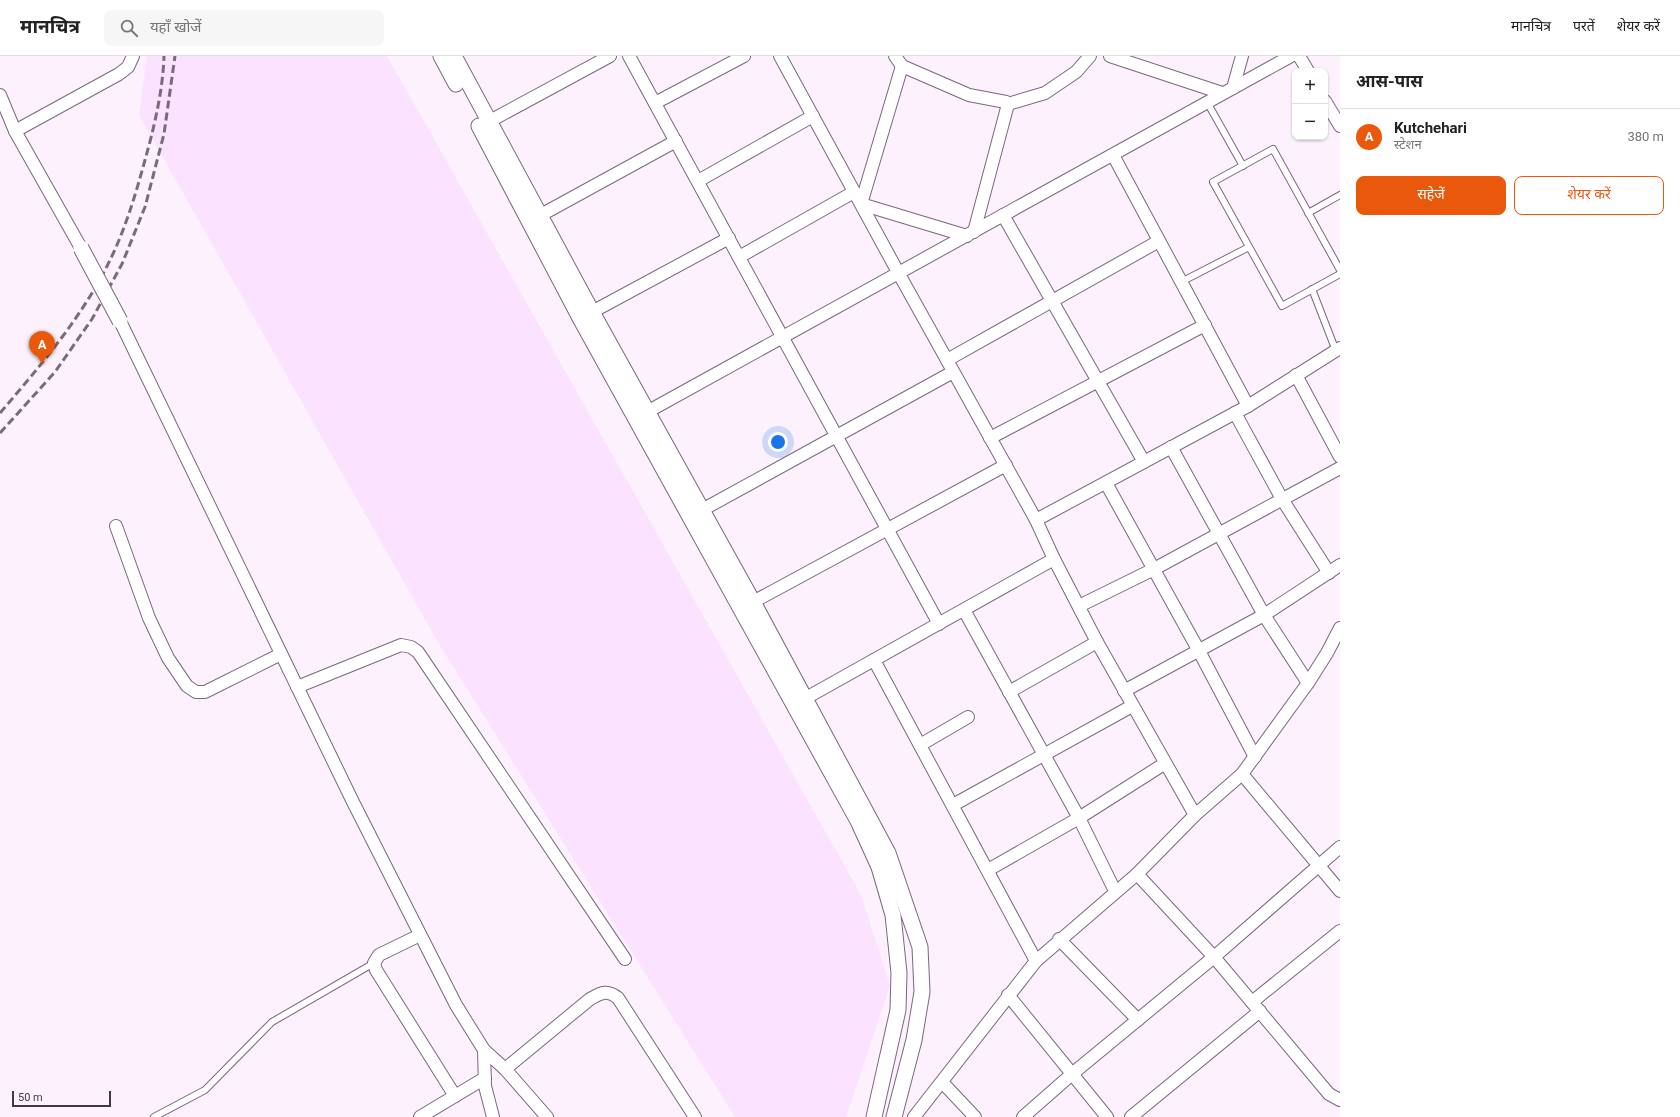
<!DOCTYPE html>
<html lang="hi">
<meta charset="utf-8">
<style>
body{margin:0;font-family:Roboto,"Noto Sans Devanagari",sans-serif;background:#f6f6f6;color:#222}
.controls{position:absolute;right:12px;top:12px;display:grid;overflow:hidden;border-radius:8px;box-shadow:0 1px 3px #0004}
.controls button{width:36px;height:36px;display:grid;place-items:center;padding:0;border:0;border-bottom:1px solid #e0e0e0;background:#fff;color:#222;font:20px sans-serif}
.scale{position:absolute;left:12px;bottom:10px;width:99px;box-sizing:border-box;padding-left:4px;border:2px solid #423844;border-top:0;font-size:11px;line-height:14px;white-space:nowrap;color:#423844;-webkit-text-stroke:3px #fcf1fd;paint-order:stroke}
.you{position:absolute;left:778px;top:386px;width:14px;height:14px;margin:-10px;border:3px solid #fff;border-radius:50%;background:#1a73e8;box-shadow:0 0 0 6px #1a73e833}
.badge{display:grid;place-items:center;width:26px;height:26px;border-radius:50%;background:#ea580c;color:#fff;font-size:13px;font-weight:700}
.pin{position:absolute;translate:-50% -33px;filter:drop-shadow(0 1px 2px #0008)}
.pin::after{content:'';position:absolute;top:21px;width:14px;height:12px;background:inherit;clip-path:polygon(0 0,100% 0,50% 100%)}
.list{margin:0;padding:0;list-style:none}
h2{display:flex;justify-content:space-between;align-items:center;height:52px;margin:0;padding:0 16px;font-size:17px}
h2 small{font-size:13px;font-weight:400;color:#767676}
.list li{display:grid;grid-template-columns:26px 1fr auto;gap:12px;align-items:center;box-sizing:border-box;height:56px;padding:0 16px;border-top:1px solid #e0e0e0}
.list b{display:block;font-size:15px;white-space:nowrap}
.list p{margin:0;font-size:13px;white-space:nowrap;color:#767676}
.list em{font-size:13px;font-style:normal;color:#767676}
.actions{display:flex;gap:8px;padding:12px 16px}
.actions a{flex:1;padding:9px 0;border:1px solid #ea580c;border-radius:8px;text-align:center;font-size:14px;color:#ea580c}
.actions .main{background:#ea580c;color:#fff}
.icon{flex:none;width:22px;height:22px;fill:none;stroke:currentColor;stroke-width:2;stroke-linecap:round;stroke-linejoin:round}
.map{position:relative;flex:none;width:1340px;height:1061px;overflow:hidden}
header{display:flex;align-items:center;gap:24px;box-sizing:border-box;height:56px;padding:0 20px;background:#fff;border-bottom:1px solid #e0e0e0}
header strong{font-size:19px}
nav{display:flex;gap:22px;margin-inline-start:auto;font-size:14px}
.search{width:280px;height:36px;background:#f6f6f6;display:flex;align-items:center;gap:10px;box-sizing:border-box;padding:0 14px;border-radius:8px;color:#767676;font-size:15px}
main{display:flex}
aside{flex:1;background:#fff}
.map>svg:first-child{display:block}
</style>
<header>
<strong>मानचित्र</strong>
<div class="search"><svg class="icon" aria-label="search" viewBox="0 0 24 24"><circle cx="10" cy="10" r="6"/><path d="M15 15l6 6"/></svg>यहाँ खोजें</div>
<nav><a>मानचित्र</a><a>परतें</a><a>शेयर करें</a></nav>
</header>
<main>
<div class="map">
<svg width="1340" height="1061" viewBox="0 0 1340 1061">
<rect width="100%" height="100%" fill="#fcf1fd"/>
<polygon fill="#fbe2ff" points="147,0 387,0 861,839 890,930 846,1061 735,1061 439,588 139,59"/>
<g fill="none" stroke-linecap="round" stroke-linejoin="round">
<g stroke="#7c6680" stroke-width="8">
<g id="service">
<polyline points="1207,46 1243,110"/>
<polyline points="1308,157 1340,139"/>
<polyline points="1340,214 1273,93 1213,126 1282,250 1340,218"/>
<polyline points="1181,226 1249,191"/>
<polyline points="1312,233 1336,295"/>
<polyline points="154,1061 205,1034 272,966 374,907"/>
</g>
</g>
<g stroke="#7c6680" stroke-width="14">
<g id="minor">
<polyline points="629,0 939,568"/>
<polyline points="780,0 899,218 1036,464 1054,503 1097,586 1195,759"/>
<polyline points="895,0 902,10 969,39 1006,46 1008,48 1045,37 1076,16 1090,0"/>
<polyline points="1110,0 1222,37"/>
<polyline points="1299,0 1308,15"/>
<polyline points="902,10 861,148 967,180"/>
<polyline points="1233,32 1242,0"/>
<polyline points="0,39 15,75 81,192"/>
<polyline points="1325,45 1340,70"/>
<polyline points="655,47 744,0"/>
<polyline points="488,66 610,0"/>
<polyline points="15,75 119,18 128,11 133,0"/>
<polyline points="1113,99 1248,350"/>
<polyline points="698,125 813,60"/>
<polyline points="1003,159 1144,406"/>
<polyline points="539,160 676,85"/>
<polyline points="974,176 1008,48"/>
<polyline points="739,201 854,136"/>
<polyline points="592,256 729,182"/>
<polyline points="120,265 352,744 456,949 484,994 505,1013 547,1061"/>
<polyline points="947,304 1159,185"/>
<polyline points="1296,319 1340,401"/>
<polyline points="647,356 1291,0"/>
<polyline points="1235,357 1282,443 1329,517"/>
<polyline points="990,382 1205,269"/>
<polyline points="1171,391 1264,559 1308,627"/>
<polyline points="1106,427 1199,595 1255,701"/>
<polyline points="702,454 953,316"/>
<polyline points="1036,464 1248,350 1340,292"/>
<polyline points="116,470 149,562 168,602 187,630 196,636 205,636 281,598"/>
<polyline points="753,546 1006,409"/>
<polyline points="1079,550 1154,513 1340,412"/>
<polyline points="964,554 1079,762 1115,835"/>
<polyline points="874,604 1036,905"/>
<polyline points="297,631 401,589 411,591 418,596 625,903"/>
<polyline points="1124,635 1264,559 1340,509"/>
<polyline points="1009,636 1097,586"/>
<polyline points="806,642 1054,503"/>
<polyline points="920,689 968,661"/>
<polyline points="1242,718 1340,835"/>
<polyline points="953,749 1132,650"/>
<polyline points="988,814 1079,762 1164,708"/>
<polyline points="1137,818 1214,901 1329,1038 1340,1044"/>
<polyline points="420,879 379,899 374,907 376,914 455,1040"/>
<polyline points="1059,883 1138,964"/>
<polyline points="1008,939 1107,1061"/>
<polyline points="1252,946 1340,875"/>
<polyline points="484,994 485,1030 493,1061"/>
<path d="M505,1013L590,943C601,937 607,933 618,942L695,1061"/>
<polyline points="942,1026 975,1061"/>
<polyline points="420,1061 485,1022"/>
<polyline points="914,1061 1036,905 1137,818 1195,759 1242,718 1308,627 1327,597 1340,572"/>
<polyline points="1023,1061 1072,1018 1214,901 1340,791"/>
<polyline points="1131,1061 1260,955"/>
</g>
</g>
<g stroke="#7c6680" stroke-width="17">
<g id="tertiary">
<polyline points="441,0 456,28"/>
<polyline points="454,0 592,256 753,546 888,797 920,891 922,936 914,984 894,1061"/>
<polyline points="479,70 580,262 858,765 879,811 893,859 899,917 898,954 874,1061"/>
</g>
</g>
<use href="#service" stroke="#fff" stroke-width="6"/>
<use href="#minor" stroke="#fff" stroke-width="12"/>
<use href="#tertiary" stroke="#fff" stroke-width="15"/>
<g stroke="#776c78" stroke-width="3" stroke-dasharray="8 4" stroke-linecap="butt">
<path d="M0,357C41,309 84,259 111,202C126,171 136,137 145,104C154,72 163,34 164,0"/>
<polyline points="0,377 55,316 92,263 122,208 145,151 164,78 175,0"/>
</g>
<g stroke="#7c6680" stroke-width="17" stroke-linecap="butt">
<polyline id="tertiary-bridge" points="81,192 120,265"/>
</g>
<use href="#tertiary-bridge" stroke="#fff" stroke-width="15"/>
</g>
</svg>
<div class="controls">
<button>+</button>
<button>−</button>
</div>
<div class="scale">50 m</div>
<div class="you"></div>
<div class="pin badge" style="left:42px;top:308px">A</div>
</div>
<aside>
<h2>आस-पास<small></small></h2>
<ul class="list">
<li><span class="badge">A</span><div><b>Kutchehari</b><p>स्टेशन</p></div><em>380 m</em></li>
</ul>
<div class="actions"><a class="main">सहेजें</a><a>शेयर करें</a></div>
</aside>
</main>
